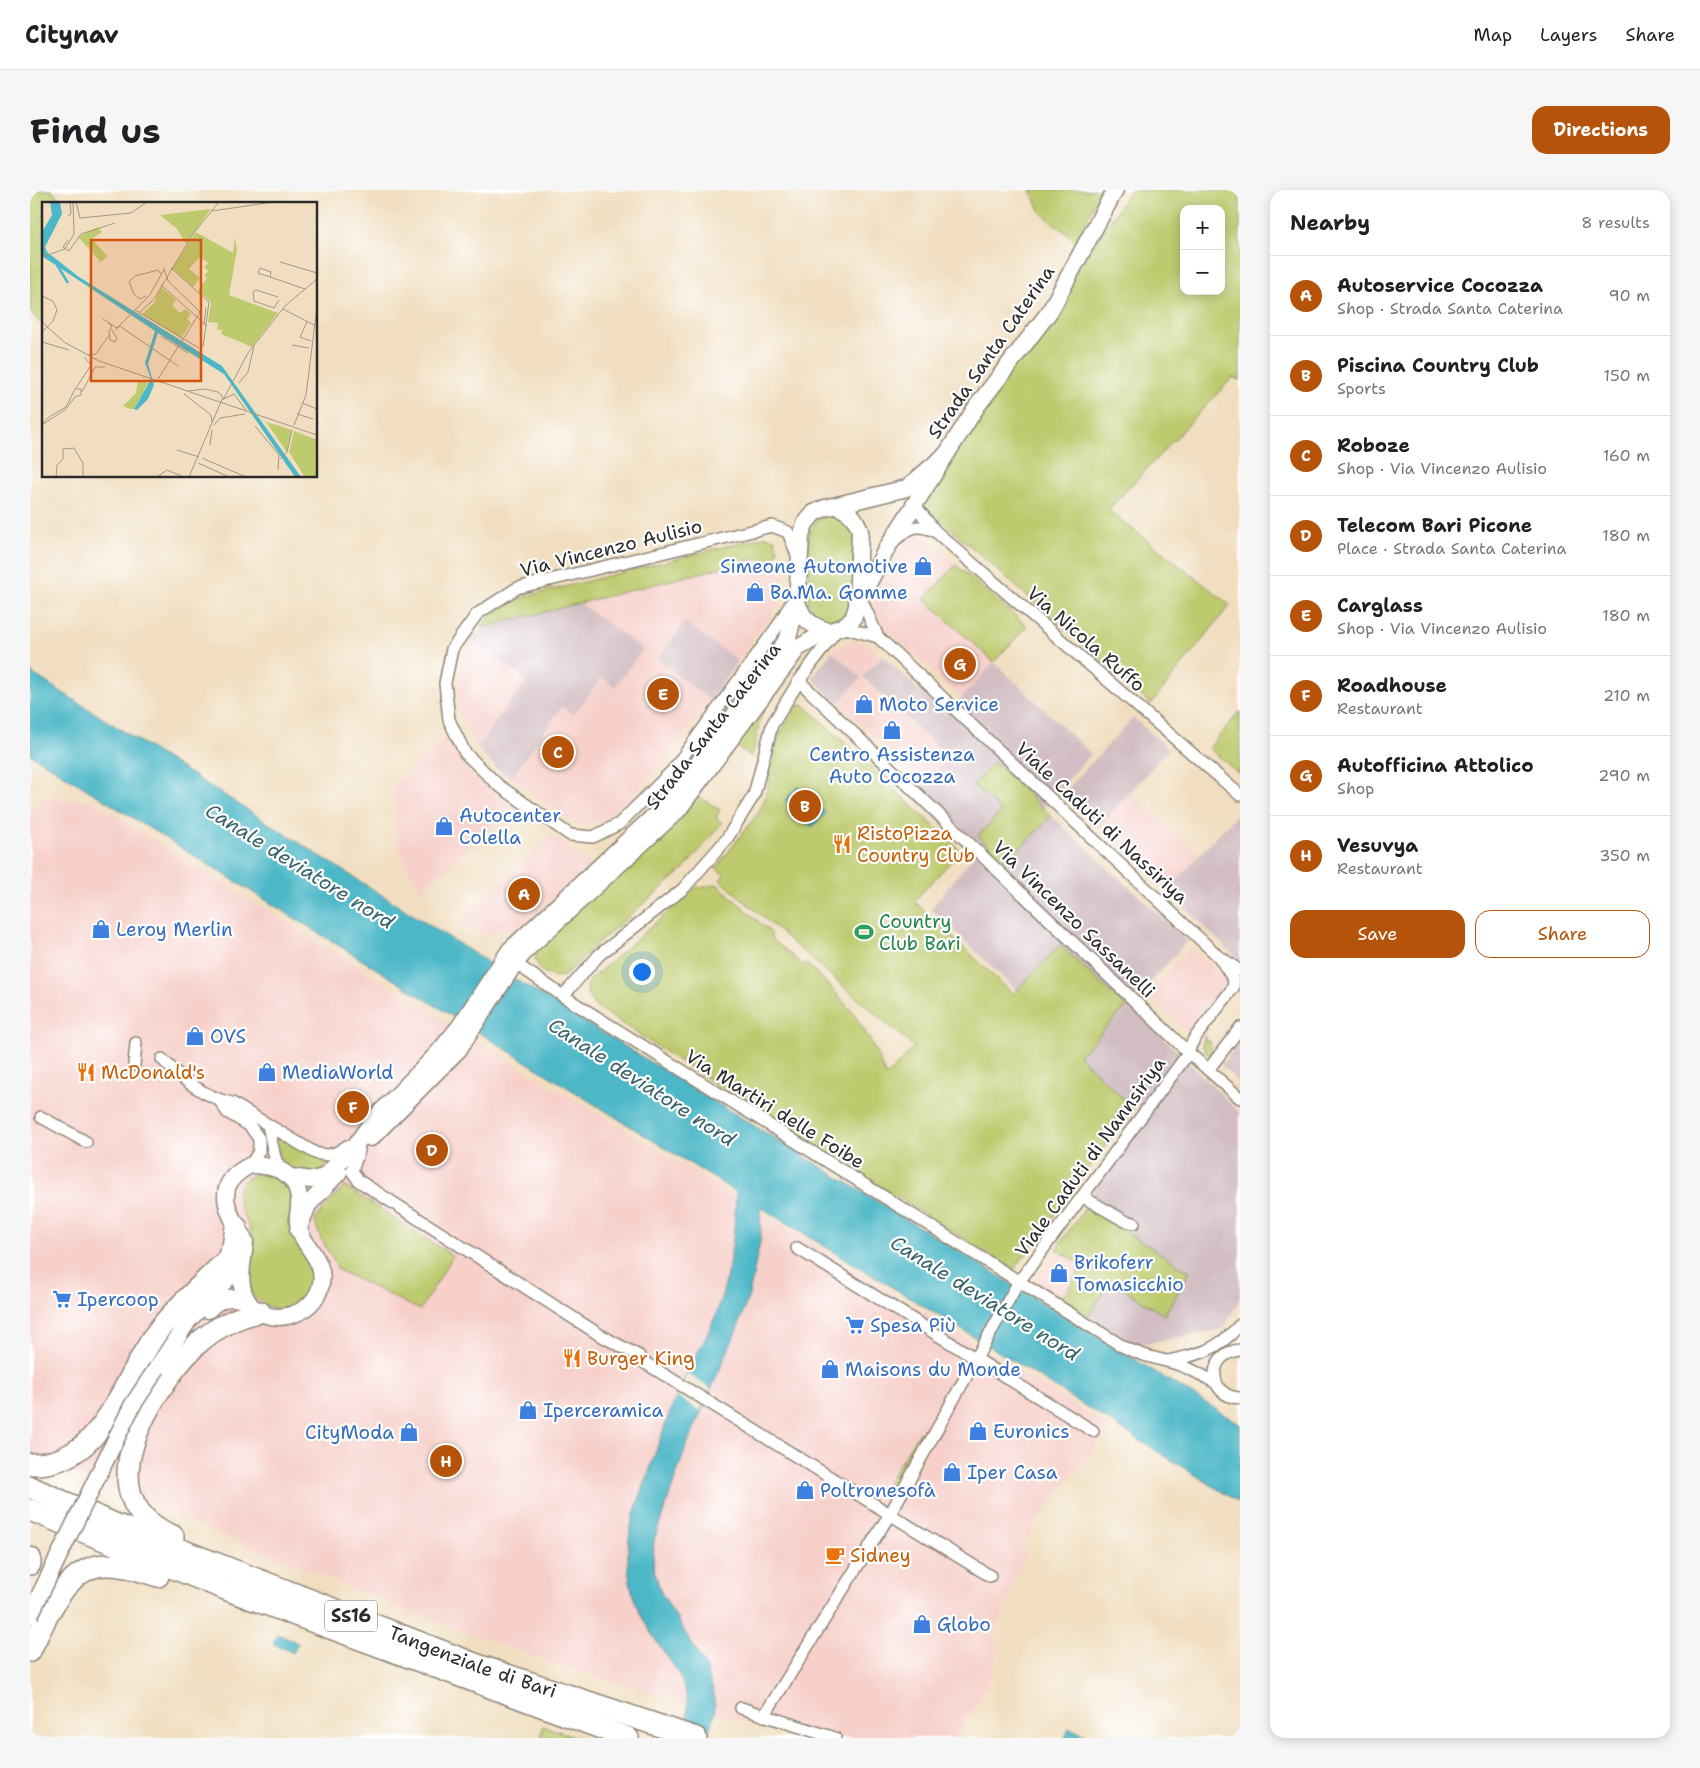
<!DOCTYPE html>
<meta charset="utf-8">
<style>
body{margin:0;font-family:"Shantell Sans",sans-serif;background:#f6f6f6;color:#202124}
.controls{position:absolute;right:15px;top:15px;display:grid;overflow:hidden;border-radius:10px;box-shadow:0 2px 12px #0003}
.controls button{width:45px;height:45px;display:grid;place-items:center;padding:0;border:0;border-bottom:1px solid #e0e0e0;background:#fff;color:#202124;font:25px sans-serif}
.you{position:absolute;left:611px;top:781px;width:18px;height:18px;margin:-12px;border:4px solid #fff;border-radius:50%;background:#1a73e8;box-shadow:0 0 0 8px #1a73e833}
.badge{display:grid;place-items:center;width:32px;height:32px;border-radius:50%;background:#b45309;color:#fff;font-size:16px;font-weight:700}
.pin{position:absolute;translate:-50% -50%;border:2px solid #fff;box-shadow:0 1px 5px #0006}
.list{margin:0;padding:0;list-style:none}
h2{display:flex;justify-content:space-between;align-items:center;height:65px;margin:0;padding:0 20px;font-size:21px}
h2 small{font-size:16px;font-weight:400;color:#757577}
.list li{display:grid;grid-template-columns:32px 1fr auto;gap:15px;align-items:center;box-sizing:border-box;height:80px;padding:0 20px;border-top:1px solid #e0e0e0}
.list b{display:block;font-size:19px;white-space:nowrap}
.list p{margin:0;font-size:16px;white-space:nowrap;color:#757577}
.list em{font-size:16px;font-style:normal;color:#757577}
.actions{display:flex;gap:10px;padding:15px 20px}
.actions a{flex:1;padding:11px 0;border:1px solid #b45309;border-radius:15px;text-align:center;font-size:18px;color:#b45309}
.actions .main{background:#b45309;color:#fff}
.map{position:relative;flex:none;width:1210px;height:1548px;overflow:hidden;border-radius:15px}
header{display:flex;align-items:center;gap:30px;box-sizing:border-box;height:70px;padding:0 25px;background:#fff;border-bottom:1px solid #e0e0e0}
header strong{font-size:24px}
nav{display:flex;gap:28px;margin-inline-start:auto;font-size:18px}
.intro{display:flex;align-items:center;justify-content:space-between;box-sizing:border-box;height:120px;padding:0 30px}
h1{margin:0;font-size:35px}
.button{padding:12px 22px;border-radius:15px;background:#b45309;color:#fff;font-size:18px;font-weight:700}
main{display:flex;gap:30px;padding:0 30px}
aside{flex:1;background:#fff;border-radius:15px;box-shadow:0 2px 12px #0003}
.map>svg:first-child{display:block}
</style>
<header>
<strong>Citynav</strong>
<nav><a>Map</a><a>Layers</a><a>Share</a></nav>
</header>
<div class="intro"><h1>Find us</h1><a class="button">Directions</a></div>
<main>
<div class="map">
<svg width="1210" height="1548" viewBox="0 0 1210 1548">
<rect width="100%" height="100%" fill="#fff"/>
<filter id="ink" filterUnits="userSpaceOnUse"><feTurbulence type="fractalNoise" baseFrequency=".02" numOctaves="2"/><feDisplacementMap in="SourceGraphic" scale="10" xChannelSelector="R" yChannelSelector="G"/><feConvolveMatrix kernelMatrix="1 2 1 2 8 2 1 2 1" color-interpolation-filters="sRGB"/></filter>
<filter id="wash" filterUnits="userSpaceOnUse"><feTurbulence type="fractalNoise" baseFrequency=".0096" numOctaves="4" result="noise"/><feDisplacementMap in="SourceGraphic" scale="20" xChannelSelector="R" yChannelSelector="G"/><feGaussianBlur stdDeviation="1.12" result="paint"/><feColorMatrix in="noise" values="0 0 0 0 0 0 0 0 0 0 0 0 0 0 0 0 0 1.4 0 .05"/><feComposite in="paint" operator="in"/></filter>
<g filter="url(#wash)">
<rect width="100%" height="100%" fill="#f1dec0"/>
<g fill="#f7d0ca">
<polygon points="889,343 926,375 895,409 964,472 931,508 852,434 845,418 846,400 850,391 884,344"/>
<polygon points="729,368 754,386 756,404 708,471 655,432 627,469 680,510 623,584 603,605 577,627 568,632 553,634 534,627 481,588 533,517 544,525 572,487 585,497 613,459 549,413"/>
<polygon points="442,450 497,490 447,557 432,529 428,506 430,479"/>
<polygon points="819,452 833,452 852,466 831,488 920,572 897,597 808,513 831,488 802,461"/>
<polygon points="416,547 422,561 438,581 482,617 391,701 375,673 369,656 363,596"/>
<polygon points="1100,602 1169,666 1137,701 1068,637"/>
<polygon points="15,608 61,611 424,837 732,1023 1081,1238 1016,1318 992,1356 996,1363 967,1440 965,1446 967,1464 958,1494 924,1548 769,1548 528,1475 386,1424 0,1266 0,619"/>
<polygon points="522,645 561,674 492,737 452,744 427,734"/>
<polygon points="1162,758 1197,791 1158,842 1117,804"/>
<polygon points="1028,1060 1053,1075 1032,1109 1004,1092"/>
</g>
<g fill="#d2bec2">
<polygon points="549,413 613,459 585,497 572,487 544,525 532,517 481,588 465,577 447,557 497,490 442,450 451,438"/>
<polygon points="655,432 708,471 680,510 627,469"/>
<polygon points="802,461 831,488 808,513 782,488"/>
<polygon points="852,466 916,525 964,472 1061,564 1013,618 1157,751 1100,815 1210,923 1210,1109 1193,1139 1103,1156 1060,1126 1055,1014 1118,925 1107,914 1103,918 1049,866 1052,862 901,719 944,665 884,608 919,568 833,487"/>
<polygon points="1103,528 1139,559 1068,637 1033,604"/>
<polygon points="1210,621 1210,771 1137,701"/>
<polygon points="1210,851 1210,894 1191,875"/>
</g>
<g fill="#bdcb6e" stroke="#747b4c" fill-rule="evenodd">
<polygon points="0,0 21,0 35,14 14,14 14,137 0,121"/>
<polygon points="1001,0 1071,0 1046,51 1011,23"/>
<path d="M1101,0H1210V191L1203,187L1078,320L1200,415L1121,514L891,313ZM1154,19H1191V101H1154Z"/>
<path d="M800,324L812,326L824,338C823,353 826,405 822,416C816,431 800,435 787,427L778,412L779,344L786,331Z"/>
<polygon points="737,346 745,350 748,361 737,374 729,368 451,438 462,424 490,408"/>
<polygon points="926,375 997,436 964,472 894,409"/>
<path d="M774,515L931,661L884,711L983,804L1030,755L1096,817L1049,866L1103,918L984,1080L635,862L564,815C557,807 554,798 561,789L668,696L670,698L687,694L740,742L742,749L773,775L776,773C816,811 837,835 856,887L884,857L690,690L694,685L686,678L729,622L735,608L748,548L767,516Z"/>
<polygon points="731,521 732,522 722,567 706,556"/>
<polygon points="1210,521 1210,585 1179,558"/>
<polygon points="964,572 1021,626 977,672 948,646 971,621 943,595"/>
<polygon points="668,606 690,620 686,628 692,633 654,679 568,753 534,786 523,787 510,780 505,769 506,760"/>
<polygon points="1175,844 1176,852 1180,851 1182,863 1178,865 1172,855"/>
<polygon points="246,946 301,969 290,982 265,983 251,971"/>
<path d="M228,983C245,982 262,992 262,1011C262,1021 258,1030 261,1041C264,1052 271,1057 277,1066C290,1086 281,1112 258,1118C251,1120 243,1119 236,1115C205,1100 226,1074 223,1050C220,1027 187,998 228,983Z"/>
<path d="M314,996L423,1066L390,1120L308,1080C302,1064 286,1046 285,1029Z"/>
<polygon points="1056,1017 1160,1082 1134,1125 1081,1091 1059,1126 1032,1109 1053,1075 1026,1059"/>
<polygon points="889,1242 892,1243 860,1300 855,1297"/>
<polygon points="513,1536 550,1548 511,1548"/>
</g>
<g fill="#4bb7c7" stroke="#3b7179">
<path d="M0,482L459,773L1210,1234V1313L964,1159L730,1017L731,1047L719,1105L706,1142L656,1257L624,1350L623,1376L631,1402L675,1476L684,1504L685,1523L676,1548H652C671,1492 636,1473 613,1429C601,1408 597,1382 598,1359C599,1332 610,1307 619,1282C629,1252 639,1222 652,1193C663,1170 678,1146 687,1122C700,1083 705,1044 706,1002L0,564Z"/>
<polygon points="768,596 796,623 782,637 755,610"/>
<polygon points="248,1444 268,1453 263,1463 243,1453"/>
<polygon points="1039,1538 1062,1548 1035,1548"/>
</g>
<polygon fill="#f1dec0" points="657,1184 681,1199 670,1221 647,1206"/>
</g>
<g filter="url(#ink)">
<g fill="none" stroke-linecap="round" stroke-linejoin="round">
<g stroke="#8e8476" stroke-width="14">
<g id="street">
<polyline points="884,314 905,341 1210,605"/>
<path d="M869,347C882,335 889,335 905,341"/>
<polyline points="764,408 747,437 643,580 589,634 563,647 540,645 468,595 435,563 419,530 415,493 422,459 447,424 487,398 742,336 758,342 767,365"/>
<polyline points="812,437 848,447"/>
<polyline points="769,491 1158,862 1210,908"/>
<polyline points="1193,769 1210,781"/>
<path d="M485,773L533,806L1092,1156C1107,1164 1120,1167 1136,1171C1154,1175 1170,1184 1186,1193"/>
<polyline points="533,806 569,765 653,699 696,650 724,605 742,535 769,491 808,438"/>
<path d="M132,869C150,888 176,908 202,913L285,963C299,967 306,964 317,956"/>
<polyline points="104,875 106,853"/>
<polyline points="1178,880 1210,838"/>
<polyline points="190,911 197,922 220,936 229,949 229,961 221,975"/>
<polyline points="11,927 56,952"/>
<polyline points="238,935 245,968 250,979"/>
<polyline points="329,960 322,981 329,991 570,1145 609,1166 612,1171 960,1386"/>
<polyline points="1053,1007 1095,1031 1104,1033"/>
<polyline points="767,1058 1063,1241"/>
<path d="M1210,1160C1176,1163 1177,1207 1210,1208"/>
<path d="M1138,1171C1171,1164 1186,1161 1210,1135"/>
<polyline points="711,1518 805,1548"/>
<polyline points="734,1526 860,1324 988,1093 1154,869 1164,849 1203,798 1204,790 1189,767 848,447 829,404"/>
</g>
</g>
<g stroke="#8e8476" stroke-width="19">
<g id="secondary">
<polyline points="828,403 839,392 857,358 947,216 1020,121 1085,0"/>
<path d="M767,412C773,430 780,435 798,441"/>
<path d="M341,948L428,860L485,773L498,758L648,620L768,458L792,444L812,437L823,429L827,416L830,341C826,328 820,322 807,316"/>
<path d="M221,975C244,975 268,982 269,1010C270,1017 267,1025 268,1032C270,1056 296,1068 291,1094C285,1127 235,1140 217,1110C206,1091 214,1071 215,1051C198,1023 180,994 221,975Z"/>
<polyline points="261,987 281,990 294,987 325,956 343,930 407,864 430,836 480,760 640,611 717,508 758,448 767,412 771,346 775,334 784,323 795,318 877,298 913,267"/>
<polyline points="268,1040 278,1015 309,982"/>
<path d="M178,1120C189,1108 202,1104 218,1112"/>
<polyline points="127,1178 158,1131 211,1074"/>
</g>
</g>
<g stroke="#8e8476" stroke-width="24">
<g id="highway">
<path d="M0,1274C75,1277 93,1185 130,1138C150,1113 175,1092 197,1070L203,1057L206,1037"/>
<path id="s1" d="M0,1297L87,1335L450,1476L666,1548"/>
<polyline points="0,1320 195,1399 598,1548"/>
<path d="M143,1346C52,1310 120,1202 164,1157C181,1140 207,1126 230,1122"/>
<polyline points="0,1368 0,1374"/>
<path d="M0,1461C16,1429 36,1373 79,1375C96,1375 112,1381 128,1386"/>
</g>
</g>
<use href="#street" stroke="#fff" stroke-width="11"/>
<use href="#secondary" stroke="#fff" stroke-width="16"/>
<use href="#highway" stroke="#fff" stroke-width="21"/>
<g stroke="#8e8476" stroke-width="19" stroke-linecap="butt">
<polyline id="secondary-bridge" points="0,1425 102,1216 127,1178"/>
</g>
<use href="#secondary-bridge" stroke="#fff" stroke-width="16"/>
</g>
</g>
<defs>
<g id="shop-bare" transform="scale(1.5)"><path d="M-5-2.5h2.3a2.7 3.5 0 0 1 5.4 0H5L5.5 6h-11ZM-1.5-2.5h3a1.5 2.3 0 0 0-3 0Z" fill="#3f7fe0" stroke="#fff" stroke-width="2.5" paint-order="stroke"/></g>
<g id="restaurant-bare" transform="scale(1.5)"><path d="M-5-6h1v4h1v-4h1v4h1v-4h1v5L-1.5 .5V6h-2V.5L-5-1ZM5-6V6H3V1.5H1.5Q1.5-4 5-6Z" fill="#e8710a" stroke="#fff" stroke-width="2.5" paint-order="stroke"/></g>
<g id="stadium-bare" transform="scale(1.5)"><path d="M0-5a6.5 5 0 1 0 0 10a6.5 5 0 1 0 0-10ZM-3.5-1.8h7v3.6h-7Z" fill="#2e9e5b" stroke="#fff" stroke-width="2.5" paint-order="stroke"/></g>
<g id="supermarket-bare" transform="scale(1.5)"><path d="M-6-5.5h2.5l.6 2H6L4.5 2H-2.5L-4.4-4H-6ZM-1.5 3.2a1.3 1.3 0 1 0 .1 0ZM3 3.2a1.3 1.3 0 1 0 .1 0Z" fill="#3f7fe0" stroke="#fff" stroke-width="2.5" paint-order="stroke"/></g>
<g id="cafe-bare" transform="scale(1.5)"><path d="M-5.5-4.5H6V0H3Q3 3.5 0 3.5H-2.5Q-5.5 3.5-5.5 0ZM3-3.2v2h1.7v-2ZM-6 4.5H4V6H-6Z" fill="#e8710a" stroke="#fff" stroke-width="2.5" paint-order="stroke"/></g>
</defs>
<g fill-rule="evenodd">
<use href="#shop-bare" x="893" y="376"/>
<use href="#shop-bare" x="725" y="402"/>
<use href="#shop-bare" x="834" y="514"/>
<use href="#shop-bare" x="862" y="540"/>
<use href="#shop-bare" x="414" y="636"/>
<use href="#restaurant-bare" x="812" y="654"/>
<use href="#shop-bare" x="71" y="739"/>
<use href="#stadium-bare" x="834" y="742"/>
<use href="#shop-bare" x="165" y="846"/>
<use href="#restaurant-bare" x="56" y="882"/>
<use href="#shop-bare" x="237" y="882"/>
<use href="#shop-bare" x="1029" y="1083"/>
<use href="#supermarket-bare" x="32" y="1109"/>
<use href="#supermarket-bare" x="825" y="1135"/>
<use href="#restaurant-bare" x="542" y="1168"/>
<use href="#shop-bare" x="800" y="1179"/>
<use href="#shop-bare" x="498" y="1220"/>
<use href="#shop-bare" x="948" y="1241"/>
<use href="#shop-bare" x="379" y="1242"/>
<use href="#shop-bare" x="922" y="1282"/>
<use href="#shop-bare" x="775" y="1300"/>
<use href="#cafe-bare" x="805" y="1365"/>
<use href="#shop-bare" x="892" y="1434"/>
</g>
<g text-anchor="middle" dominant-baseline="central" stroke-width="4.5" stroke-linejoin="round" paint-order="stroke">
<rect fill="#fff" stroke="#6b6b6b" stroke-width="1" x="295" y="1410.5" width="52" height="31" rx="4"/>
<g font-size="18" font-weight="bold" fill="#2b2b2b">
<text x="321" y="1426">SS16</text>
</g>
<g font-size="19" fill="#2b2b2b" stroke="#fff">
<text transform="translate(961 162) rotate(-55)">Strada Santa Caterina</text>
<text transform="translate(581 358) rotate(-14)">Via Vincenzo Aulisio</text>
<text transform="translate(1056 449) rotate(41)">Via Nicola Ruffo</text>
<text transform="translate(683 536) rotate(-52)">Strada Santa Caterina</text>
<text transform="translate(1072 633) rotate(43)">Viale Caduti di Nassiriya</text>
<text transform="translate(1044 729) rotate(44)">Via Vincenzo Sassanelli</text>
<text transform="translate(745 919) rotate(32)">Via Martiri delle Foibe</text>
<text transform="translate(1060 967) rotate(-54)">Viale Caduti di Nannsiriya</text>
<text stroke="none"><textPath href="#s1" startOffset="476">Tangenziale di Bari</textPath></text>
</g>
<g font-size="19" fill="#366cbe" stroke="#fff" text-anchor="start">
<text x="878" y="376" text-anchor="end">Simeone Automotive</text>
<text x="740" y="402">Ba.Ma. Gomme</text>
<text x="849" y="514">Moto Service</text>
<text x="862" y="564" text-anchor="middle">Centro Assistenza<tspan x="862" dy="22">Auto Cocozza</tspan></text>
<text x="429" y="625">Autocenter<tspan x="429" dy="22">Colella</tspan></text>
<text x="86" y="739">Leroy Merlin</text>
<text x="180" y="846">OVS</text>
<text x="252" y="882">MediaWorld</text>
<text x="1044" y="1072">Brikoferr<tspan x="1044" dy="22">Tomasicchio</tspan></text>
<text x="47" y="1109">Ipercoop</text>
<text x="840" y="1135">Spesa Più</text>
<text x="815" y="1179">Maisons du Monde</text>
<text x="513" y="1220">Iperceramica</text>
<text x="963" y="1241">Euronics</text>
<text x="364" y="1242" text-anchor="end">CityModa</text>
<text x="937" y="1282">Iper Casa</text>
<text x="790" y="1300">Poltronesofà</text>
<text x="907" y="1434">Globo</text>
</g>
<g font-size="19" fill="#c56008" stroke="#fff" text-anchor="start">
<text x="827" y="643">RistoPizza<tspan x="827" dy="22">Country Club</tspan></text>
<text x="71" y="882">McDonald's</text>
<text x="557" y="1168">Burger King</text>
<text x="820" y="1365">Sidney</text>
</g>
<g font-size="19" fill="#27864d" stroke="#fff" text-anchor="start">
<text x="849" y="731">Country<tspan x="849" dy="22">Club Bari</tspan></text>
</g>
<g font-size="20" font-style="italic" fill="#386369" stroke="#fff">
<text transform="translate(270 676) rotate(32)">Canale deviatore nord</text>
<text transform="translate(612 892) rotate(33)">Canale deviatore nord</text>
<text transform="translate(955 1108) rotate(32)">Canale deviatore nord</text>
</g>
</g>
<g transform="translate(12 12)">
<rect width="275" height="275" fill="#f1dec0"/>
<path d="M169,7L144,42L135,27L118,13ZM56,25L60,30L50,37L65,54L59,60L36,35ZM154,30L191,51L193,35L195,48L187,93L236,111L210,145L179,132L180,128H175L176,121L166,120L169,100L156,89L165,76L162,74L166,69L162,65L166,61L158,55L147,67L158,76L151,85L130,66ZM119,85L134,98L130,103L138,111L143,107L149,112L145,117L149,121L139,136L100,112L112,101ZM96,178L106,181L92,207H88L81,204L94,191ZM224,220L250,228L245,250ZM252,229L275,238V275H263L247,250Z" fill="#bdcb6e"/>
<path d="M8,0H18L20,12L3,45L5,50L37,75L180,164L259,275H253L182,172L116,131L106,162L112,183L106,197L95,208L92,207L109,177L103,161L113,129L0,54V30L10,13Z" fill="#4bb7c7"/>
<path fill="none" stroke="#4bb7c7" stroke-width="2.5" d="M15,63L26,81"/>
<path fill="none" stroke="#a29684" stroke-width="1" d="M34,0L38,16L89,11L105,0M170,9L231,0M26,14L29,12L28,0M26,38L21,45L27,49L39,32L73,21M0,55L23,47L32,32L31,0M238,60L275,71M129,66L167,100L161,145M228,75L229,70L218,66L216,71L228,75L263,87M119,83L165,124M0,94L11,99L15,108L11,119L0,130M104,94L98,97L92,92L87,80L93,74L116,68L119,72M236,95L214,88L211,90L212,99L232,106L237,98M241,107L272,123M93,108L157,146M97,111L112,97L151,32L177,0M61,117L75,126L79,124M0,120L22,140L57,159L275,233M265,120L258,135L269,139M66,121L70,124L67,129L68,138L73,140L75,136L69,127M162,123L164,105M79,125L136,164M73,128L107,94L123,66M119,134L146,151M0,140L27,148M250,143L267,146M45,153L54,152L68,132M116,177L158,110L126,79L122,67M197,181L206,170L212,144M34,186L49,163L42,155M146,189L163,187L176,190L181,195L147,275M40,190L53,165H63M142,192L169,213L170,220M182,197L192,192L204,208M181,198L206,151L243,104L275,77M260,201L275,207M255,212L271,217M0,222L7,215L24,205L33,187H39V193L33,195L24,207L0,223M172,223L178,216L203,212M252,223L264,193L275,105M213,224L237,253L236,268M168,243L170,228M135,248L157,255M160,256L204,275M238,257L245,250L250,228M156,261L185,274M14,275L15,263L21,257V247L32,246L41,261V275M115,275L125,268L142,275"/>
<path fill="#d5540f" fill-opacity="0.15" stroke="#d5540f" stroke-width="2.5" d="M49,38H159V179H49Z"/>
<rect width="275" height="275" fill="none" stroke="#2b2b2b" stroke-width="2.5"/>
</g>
</svg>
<div class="controls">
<button>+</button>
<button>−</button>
</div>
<div class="you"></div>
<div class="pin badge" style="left:494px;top:704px">A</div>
<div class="pin badge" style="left:775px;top:616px">B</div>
<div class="pin badge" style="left:528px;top:562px">C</div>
<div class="pin badge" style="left:402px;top:960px">D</div>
<div class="pin badge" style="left:633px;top:504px">E</div>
<div class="pin badge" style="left:323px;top:917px">F</div>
<div class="pin badge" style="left:930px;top:474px">G</div>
<div class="pin badge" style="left:416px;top:1271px">H</div>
</div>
<aside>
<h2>Nearby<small>8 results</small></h2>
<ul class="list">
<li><span class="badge">A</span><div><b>Autoservice Cocozza</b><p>Shop · Strada Santa Caterina</p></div><em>90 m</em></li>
<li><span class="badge">B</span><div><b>Piscina Country Club</b><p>Sports</p></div><em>150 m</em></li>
<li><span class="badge">C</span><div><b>Roboze</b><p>Shop · Via Vincenzo Aulisio</p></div><em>160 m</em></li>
<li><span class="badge">D</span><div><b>Telecom Bari Picone</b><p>Place · Strada Santa Caterina</p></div><em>180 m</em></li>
<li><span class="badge">E</span><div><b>Carglass</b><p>Shop · Via Vincenzo Aulisio</p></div><em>180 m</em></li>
<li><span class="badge">F</span><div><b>Roadhouse</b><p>Restaurant</p></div><em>210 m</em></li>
<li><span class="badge">G</span><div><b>Autofficina Attolico</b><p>Shop</p></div><em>290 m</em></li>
<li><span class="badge">H</span><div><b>Vesuvya</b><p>Restaurant</p></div><em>350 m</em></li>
</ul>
<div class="actions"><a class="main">Save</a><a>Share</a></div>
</aside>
</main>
